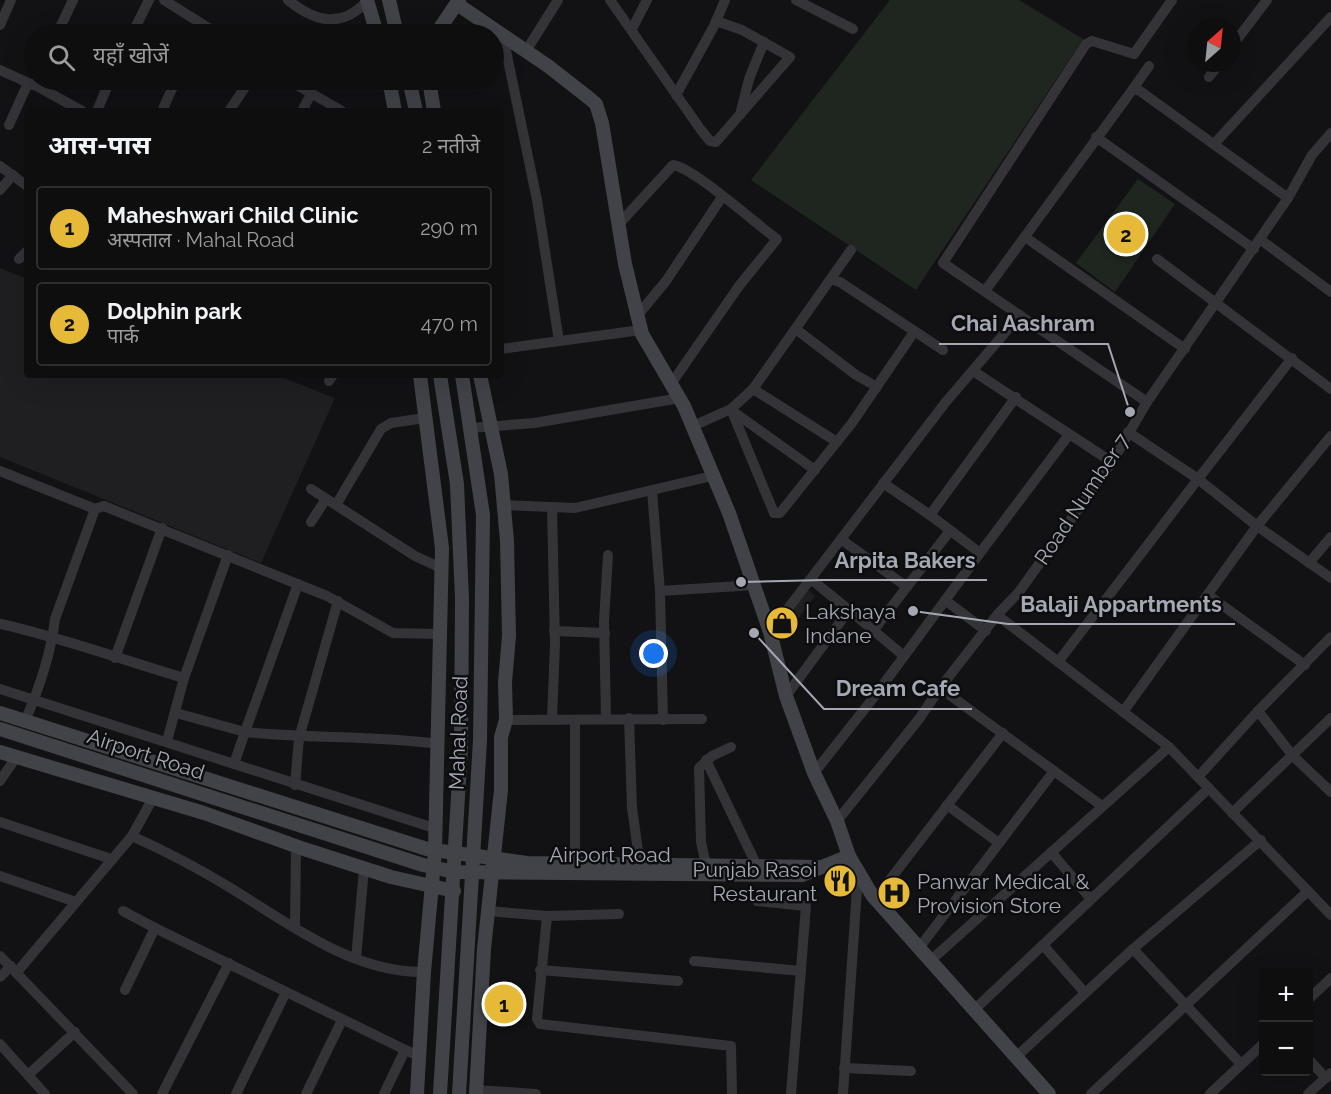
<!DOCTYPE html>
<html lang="hi">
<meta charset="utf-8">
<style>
body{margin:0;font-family:Raleway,"Noto Sans Devanagari",sans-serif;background:#171718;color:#f1f3f6}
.controls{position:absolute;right:18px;bottom:18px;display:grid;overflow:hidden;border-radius:6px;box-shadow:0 6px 24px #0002}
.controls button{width:54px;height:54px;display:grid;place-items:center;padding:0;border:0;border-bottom:2px solid #2e2e2f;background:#0e0e0f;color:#f1f3f6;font:30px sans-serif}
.compass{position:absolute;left:1187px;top:18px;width:54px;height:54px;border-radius:50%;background:#0e0e0f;box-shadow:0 6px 24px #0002;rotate:27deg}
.you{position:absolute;left:654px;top:654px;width:21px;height:21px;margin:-15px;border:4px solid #fff;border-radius:50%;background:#1a73e8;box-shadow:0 0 0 9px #1a73e833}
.badge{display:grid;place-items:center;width:39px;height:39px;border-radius:50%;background:#e6ba38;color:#111;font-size:20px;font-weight:700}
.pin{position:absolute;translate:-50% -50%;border:3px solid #fff;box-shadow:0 2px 6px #0006}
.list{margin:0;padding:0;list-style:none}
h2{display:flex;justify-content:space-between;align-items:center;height:78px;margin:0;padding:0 24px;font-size:26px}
h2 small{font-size:20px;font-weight:400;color:#9b9c9e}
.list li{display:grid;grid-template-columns:39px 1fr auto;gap:18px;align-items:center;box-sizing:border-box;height:84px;margin:0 12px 12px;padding:0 12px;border:2px solid #2e2e2f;border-radius:6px}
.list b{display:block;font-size:22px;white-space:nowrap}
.list p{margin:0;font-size:20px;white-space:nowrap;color:#9b9c9e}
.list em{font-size:20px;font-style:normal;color:#9b9c9e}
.icon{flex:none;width:33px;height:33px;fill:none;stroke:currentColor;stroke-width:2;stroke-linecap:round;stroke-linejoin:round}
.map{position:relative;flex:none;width:1331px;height:1094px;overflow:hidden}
.search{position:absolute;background:#0e0e0f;box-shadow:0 6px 24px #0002;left:24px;top:24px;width:480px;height:66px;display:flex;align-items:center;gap:15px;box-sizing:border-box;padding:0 21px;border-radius:33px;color:#9b9c9e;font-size:22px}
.panel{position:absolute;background:#0e0e0f;box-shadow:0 6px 24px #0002;left:24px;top:108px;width:480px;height:270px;border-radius:6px}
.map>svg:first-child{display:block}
</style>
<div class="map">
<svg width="1331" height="1094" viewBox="0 0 1331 1094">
<rect width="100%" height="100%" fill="#121214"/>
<g fill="#1f1e21">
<polygon points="0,268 27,279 27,375 276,375 335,398 261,563 0,457"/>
<polygon points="806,588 815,596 782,640 775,626"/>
</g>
<g fill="#1f2620">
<polygon points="890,0 1019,0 1083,39 916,290 751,180"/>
<polygon points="1138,179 1175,204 1115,292 1076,263"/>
</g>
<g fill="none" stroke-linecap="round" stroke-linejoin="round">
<g stroke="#343438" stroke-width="10">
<polyline points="164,0 218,34"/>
<path d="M288,0C315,22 342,29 367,1"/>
<polyline points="610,0 701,130 710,141 716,142 790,57 742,30 716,21"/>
<polyline points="796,0 853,29"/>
<polyline points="0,25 11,0"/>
<polyline points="632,29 647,0"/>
<polyline points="57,34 73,0"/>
<polyline points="132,34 149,0"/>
<polyline points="503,36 537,200 559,341"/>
<polyline points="1232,46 1267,0"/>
<polyline points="526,51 558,0"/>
<polyline points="0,70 33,85"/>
<polyline points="1209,77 1220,63"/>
<polyline points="37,80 35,85 82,111"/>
<polyline points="288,80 342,111"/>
<polyline points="1133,89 1149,66"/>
<polyline points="676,95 714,26 725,0"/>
<polyline points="97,111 110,80"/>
<polyline points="162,111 176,80"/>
<polyline points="229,111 250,80"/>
<polyline points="302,111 311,94"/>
<polyline points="740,115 749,79 764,42"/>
<polyline points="9,125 28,83"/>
<polyline points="1096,137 1254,249"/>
<polyline points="1215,143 1331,17"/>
<polyline points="0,166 27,186"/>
<polyline points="0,190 13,175"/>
<path d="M619,224L673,165C694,168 756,224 777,239L739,286L671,384"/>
<polyline points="1025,237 1185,349"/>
<polyline points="1261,240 1331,292"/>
<polyline points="19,259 27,251"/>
<polyline points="1157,259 1331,389"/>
<polyline points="833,280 840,282 943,350"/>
<polyline points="985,291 1133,89 1140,91 1288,198"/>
<polyline points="637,316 666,281 722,197"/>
<polyline points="797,330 856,375 877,387"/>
<polyline points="501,349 641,330"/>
<polyline points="973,371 1112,462"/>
<polyline points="329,381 333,375"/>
<polyline points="753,389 837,442"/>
<polyline points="1147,402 943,263 1086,44 1092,41 1134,54 1172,0"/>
<polyline points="731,409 774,513 780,513 852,423 914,332"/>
<polyline points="731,410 815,470"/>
<polyline points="693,426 731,409 753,389 851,250"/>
<polyline points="471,428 534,423 680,398"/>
<polyline points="1128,432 1198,479 1292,358"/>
<polyline points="0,471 95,509 104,506 327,596 393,633 440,634"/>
<polyline points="883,483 930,515"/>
<polyline points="311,489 415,556 441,568"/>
<polyline points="652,491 660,591 663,720"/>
<polyline points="336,505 381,429 391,423 425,418"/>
<polyline points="504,505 575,508 712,476"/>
<polyline points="311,522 326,499"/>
<polyline points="842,540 907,587"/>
<polyline points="980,553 1068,436"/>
<polyline points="1309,563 1331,537"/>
<polyline points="812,580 849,610"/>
<path d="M298,584L245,732C309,739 374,735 438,744"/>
<polyline points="660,591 755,585"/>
<polyline points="1208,595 1305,665"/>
<polyline points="945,600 986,631"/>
<polyline points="997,615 1169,747 1331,915"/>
<path d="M1,624C63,638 123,660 184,678"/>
<polyline points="554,631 605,633"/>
<polyline points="873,631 949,532"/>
<polyline points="770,632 945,403 1020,315"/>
<polyline points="115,658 162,528"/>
<polyline points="1058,662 1198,479 1257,526 1331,578"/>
<polyline points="940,688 1102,806"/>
<polyline points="0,689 434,828"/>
<polyline points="786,696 849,610 904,656"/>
<polyline points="1258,711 1331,637"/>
<polyline points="1123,712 1257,526 1331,436"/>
<polyline points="176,713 245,732 234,764"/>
<polyline points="606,718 604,621 608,555"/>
<polyline points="629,718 632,808 640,865"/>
<polyline points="552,719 555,644 552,507"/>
<polyline points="506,720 702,719"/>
<path d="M25,721C39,689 51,653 55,619L95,509"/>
<polyline points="575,721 575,864"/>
<polyline points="167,741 184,678 228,555"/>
<polyline points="706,760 756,864"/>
<polyline points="814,773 874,697 980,553 930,515 1016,397"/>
<polyline points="1198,777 1258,711 1293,756 1331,792"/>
<polyline points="0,781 17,756"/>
<polyline points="295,785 299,738 338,601"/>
<polyline points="947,805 999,843"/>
<polyline points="1232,813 1331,718"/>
<polyline points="837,821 919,719 940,688 997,615 1019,592 1112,462 1147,402 1288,198 1312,155 1331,133"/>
<polyline points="0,822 111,859"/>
<path d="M132,836C165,851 198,868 229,887C288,923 352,973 424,972"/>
<polyline points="1051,852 1091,899"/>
<polyline points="706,865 701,842 699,768 712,756 731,747"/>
<polyline points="0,876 76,902"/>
<polyline points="875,899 1003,733"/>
<polyline points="757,901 806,906 791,1094"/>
<polyline points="123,911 155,928"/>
<polyline points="488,911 547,916 619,914"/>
<polyline points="547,916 537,1019 540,1024 731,1046 732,1094"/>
<polyline points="295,927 296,847"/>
<polyline points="1043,945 1085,993"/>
<polyline points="919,948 1054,771"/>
<polyline points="1133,949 1241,1064"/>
<polyline points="0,956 133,1094"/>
<polyline points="356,959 364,869"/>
<polyline points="694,961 801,971"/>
<polyline points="930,961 1169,747"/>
<polyline points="540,970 678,981"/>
<polyline points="17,972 132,836 153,798"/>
<polyline points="0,977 11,966"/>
<polyline points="125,990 155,928 420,1057"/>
<polyline points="1308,1000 1331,978"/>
<polyline points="974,1010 1209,788"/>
<polyline points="0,1044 45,1094"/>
<polyline points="1016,1057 1133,949 1261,840"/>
<polyline points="1308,1059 1326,1078"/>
<polyline points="844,1068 911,1071"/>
<polyline points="28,1075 75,1032"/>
<polyline points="476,1090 536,1094"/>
<polyline points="162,1094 229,963"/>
<polyline points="236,1094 286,992"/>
<polyline points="306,1094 342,1020"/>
<polyline points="384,1094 405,1050"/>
<polyline points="843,1094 858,874"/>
<polyline points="1091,1094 1308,891"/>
<polyline points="1210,1094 1264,1043"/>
<polyline points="1308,1094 1331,1073"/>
</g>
<g stroke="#424348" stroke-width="14">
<polyline points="367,0 377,34"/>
<polyline points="389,0 397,34"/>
<polyline points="457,4 548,66 589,98 596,104 602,123 625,264 642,334 684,406 729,513 770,632 786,696 814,773 837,821 849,856"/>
<polyline points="436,34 459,0"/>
<polyline points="389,80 395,111"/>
<polyline points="409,80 416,111"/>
<polyline points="429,80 434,111"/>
<polyline points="440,375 457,484 462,599 461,747 440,1094"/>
<polyline points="0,713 427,849 527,863 821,867"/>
<polyline points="0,729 423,865 454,872 802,875 849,856 872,895 1049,1094"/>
<polyline points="0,752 204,813 304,849 391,877 454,891"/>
<polyline points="417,1094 424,972 435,851 442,548 420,375"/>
<polyline points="459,1094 480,740 483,515 462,375"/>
<polyline points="476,1094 484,949 501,790 501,737 506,720 505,682 509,636 507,541 501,474 480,375"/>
</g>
</g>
<defs>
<g id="shop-disc" transform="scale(1.725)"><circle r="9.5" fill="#e6ba38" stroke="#0d0d0f"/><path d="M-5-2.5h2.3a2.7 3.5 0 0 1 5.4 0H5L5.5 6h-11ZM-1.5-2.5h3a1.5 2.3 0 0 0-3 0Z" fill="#111"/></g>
<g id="restaurant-disc" transform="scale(1.725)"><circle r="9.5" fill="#e6ba38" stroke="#0d0d0f"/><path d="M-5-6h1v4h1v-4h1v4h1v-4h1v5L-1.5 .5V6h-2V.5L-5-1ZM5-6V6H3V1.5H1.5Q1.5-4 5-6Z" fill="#111"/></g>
<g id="hospital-disc" transform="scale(1.725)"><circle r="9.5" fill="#e6ba38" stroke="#0d0d0f"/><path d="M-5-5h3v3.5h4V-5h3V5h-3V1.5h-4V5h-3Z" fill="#111"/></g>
</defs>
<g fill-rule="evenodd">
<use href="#shop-disc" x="782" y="623"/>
<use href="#restaurant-disc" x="840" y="881"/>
<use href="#hospital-disc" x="894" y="893"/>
</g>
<g text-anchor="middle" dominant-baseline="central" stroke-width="5" stroke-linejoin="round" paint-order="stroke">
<g font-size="21" fill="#a5a8b3" stroke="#0d0d0f">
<text transform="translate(1082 499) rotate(-56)">Road Number 7</text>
<text transform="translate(458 733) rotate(-88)">Mahal Road</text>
<text transform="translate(146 754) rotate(18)">Airport Road</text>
<text x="610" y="854">Airport Road</text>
</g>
<g font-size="21" fill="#a5a8b3" stroke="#0d0d0f" text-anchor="start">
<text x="805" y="611">Lakshaya<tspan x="805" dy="24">Indane</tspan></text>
<text x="817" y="869" text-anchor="end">Punjab Rasoi<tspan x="817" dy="24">Restaurant</tspan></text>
<text x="917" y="881">Panwar Medical &amp;<tspan x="917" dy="24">Provision Store</tspan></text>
</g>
</g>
<path fill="none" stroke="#a5a8b3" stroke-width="2" d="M1130 412L1108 344H939M741 582L822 580H987M913 611L1008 624H1235M754 633L824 709H972"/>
<g fill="#a5a8b3" stroke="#0d0d0f" stroke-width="2">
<circle cx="1130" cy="412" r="6"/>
<circle cx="741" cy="582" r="6"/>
<circle cx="913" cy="611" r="6"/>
<circle cx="754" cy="633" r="6"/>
</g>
<g font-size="22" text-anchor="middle" font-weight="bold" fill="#a5a8b3" stroke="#0d0d0f" stroke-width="5" stroke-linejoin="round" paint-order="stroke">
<text x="1023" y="331">Chai Aashram</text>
<text x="905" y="568">Arpita Bakers</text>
<text x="1121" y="612">Balaji Appartments</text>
<text x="898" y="696">Dream Cafe</text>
</g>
</svg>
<div class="controls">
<button>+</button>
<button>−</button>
</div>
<svg class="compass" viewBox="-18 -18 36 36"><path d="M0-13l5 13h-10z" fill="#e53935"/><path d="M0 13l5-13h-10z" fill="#9b9c9e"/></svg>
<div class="you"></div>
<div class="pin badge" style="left:504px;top:1004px">1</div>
<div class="pin badge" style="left:1126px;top:234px">2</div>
<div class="search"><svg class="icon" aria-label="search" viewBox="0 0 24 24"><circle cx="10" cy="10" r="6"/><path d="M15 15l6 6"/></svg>यहाँ खोजें</div>
<section class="panel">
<h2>आस-पास<small>2 नतीजे</small></h2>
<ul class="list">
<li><span class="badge">1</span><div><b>Maheshwari Child Clinic</b><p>अस्पताल · Mahal Road</p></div><em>290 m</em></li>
<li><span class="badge">2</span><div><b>Dolphin park</b><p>पार्क</p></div><em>470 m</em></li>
</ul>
</section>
</div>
